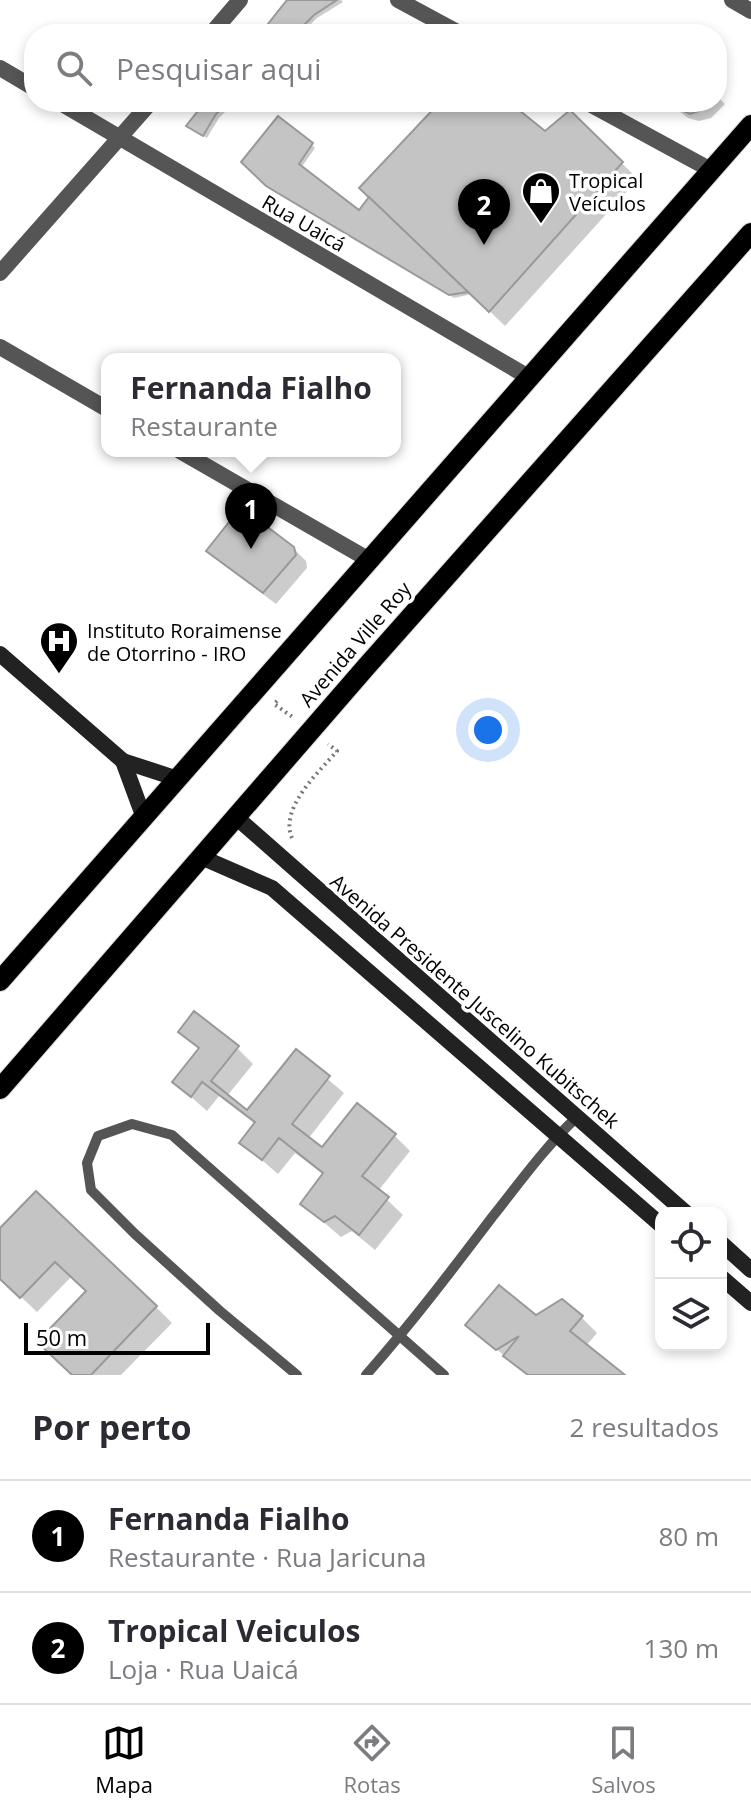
<!DOCTYPE html>
<html lang="pt">
<meta charset="utf-8">
<style>
body{margin:0;font-family:"Open Sans",sans-serif;background:#f2f2f3;color:#2b2b33}
.controls{position:absolute;right:24px;bottom:24px;display:grid;overflow:hidden;border-radius:16px;box-shadow:0 4px 12px #0003}
.controls button{width:72px;height:72px;display:grid;place-items:center;padding:0;border:0;border-bottom:2px solid #e1e1e2;background:#fff;color:#2b2b33;font:40px sans-serif}
.scale{position:absolute;left:24px;bottom:20px;width:186px;box-sizing:border-box;padding-left:8px;border:4px solid #000;border-top:0;font-size:22px;line-height:28px;white-space:nowrap;color:#000;-webkit-text-stroke:6px #fff;paint-order:stroke}
.you{position:absolute;left:488px;top:730px;width:28px;height:28px;margin:-20px;border:6px solid #fff;border-radius:50%;background:#1a73e8;box-shadow:0 0 0 12px #1a73e833}
.badge{display:grid;place-items:center;width:52px;height:52px;border-radius:50%;background:#000;color:#fff;font-size:26px;font-weight:700}
.pin{position:absolute;translate:-50% -66px;filter:drop-shadow(0 2px 4px #0008)}
.pin::after{content:'';position:absolute;top:42px;width:28px;height:24px;background:inherit;clip-path:polygon(0 0,100% 0,50% 100%)}
.popup{position:absolute;left:101px;top:353px;width:300px;height:104px;box-sizing:border-box;display:grid;place-content:center;border-radius:16px;background:#fff;filter:drop-shadow(0 2px 6px #0005);font-size:26px;white-space:nowrap;color:#7c7c81}
.popup b{font-size:30px;color:#2b2b33}
.popup::after{content:'';position:absolute;left:50%;top:100%;margin-left:-16px;border:16px solid transparent;border-top-color:#fff}
.list{margin:0;padding:0;list-style:none}
h2{display:flex;justify-content:space-between;align-items:center;height:104px;margin:0;padding:0 32px;font-size:34px}
h2 small{font-size:26px;font-weight:400;color:#7c7c81}
.list li{display:grid;grid-template-columns:52px 1fr auto;gap:24px;align-items:center;box-sizing:border-box;height:112px;padding:0 32px;border-top:2px solid #e1e1e2}
.list b{display:block;font-size:30px;white-space:nowrap}
.list p{margin:0;font-size:26px;white-space:nowrap;color:#7c7c81}
.list em{font-size:26px;font-style:normal;color:#7c7c81}
.icon{flex:none;width:44px;height:44px;fill:none;stroke:currentColor;stroke-width:2;stroke-linecap:round;stroke-linejoin:round}
.map{position:relative;flex:none;width:751px;height:1375px;overflow:hidden}
.search{position:absolute;background:#fff;box-shadow:0 4px 12px #0003;left:24px;right:24px;top:24px;height:88px;display:flex;align-items:center;gap:20px;box-sizing:border-box;padding:0 28px;border-radius:32px;color:#7c7c81;font-size:30px}
.sheet{height:328px;background:#fff}
nav{display:flex;justify-content:space-around;align-items:center;box-sizing:border-box;height:112px;border-top:2px solid #e1e1e2;background:#fff;font-size:22px;color:#7c7c81}
nav a{display:grid;justify-items:center;gap:4px}
nav .on{color:#000}
.map>svg:first-child{display:block}
</style>
<div class="map">
<svg width="751" height="1375" viewBox="0 0 751 1375">
<rect width="100%" height="100%" fill="#fff"/>
<g fill="#0003">
<polygon points="290,0 341,0 343,2 317,18 301,34 262,34"/>
<polygon points="717,96 725,104 711,118 699,121 688,118 667,102 717,102"/>
<polygon points="208,102 235,102 219,118 207,138 192,129"/>
<polygon points="443,102 505,102 545,134 570,113 638,179 505,326 472,294 454,298 272,189 244,162 311,144 315,148 301,168 360,213"/>
<polygon points="293,548 306,561 307,568 276,604 221,563 209,551"/>
<polygon points="181,1031 237,1048 253,1064 227,1096 248,1112 296,1052 344,1093 308,1139 322,1150 394,1135 410,1151 378,1191 403,1215 375,1250 352,1231 341,1237 302,1204 324,1175 295,1153 278,1174 241,1142 255,1124 219,1096 207,1111 174,1082 200,1050"/>
<polygon points="0,1231 156,1307 172,1323 121,1375 74,1375 88,1292 72,1276 37,1312 0,1277"/>
<polygon points="581,1317 597,1333 586,1346 621,1375 527,1375 468,1325 536,1318"/>
</g>
<g fill="#c4c4c4" stroke="#999" stroke-width="2">
<polygon points="287,0 337,0 314,15 295,34 260,34"/>
<polygon points="205,102 228,102 216,114 203,136 186,126"/>
<polygon points="440,102 509,102 545,131 570,110 623,162 489,312 359,188"/>
<polygon points="664,102 711,102 702,110 690,114"/>
<polygon points="278,116 313,143 299,164 359,210 369,197 468,292 449,295 266,186 241,162"/>
<polygon points="241,507 294,547 296,555 263,593 206,551"/>
<polygon points="194,1011 239,1046 211,1081 247,1110 296,1049 330,1076 292,1124 322,1147 357,1103 396,1134 362,1176 389,1197 359,1235 335,1216 324,1222 300,1204 323,1173 279,1138 262,1160 239,1143 255,1122 202,1082 191,1097 172,1082 199,1048 178,1032"/>
<polygon points="36,1191 157,1306 91,1375 72,1375 37,1342 86,1291 55,1262 20,1298 0,1279 0,1228"/>
<polygon points="499,1285 536,1315 562,1299 583,1316 570,1331 625,1375 528,1375 503,1356 519,1336 496,1350 465,1325"/>
</g>
<g fill="none" stroke-linecap="round" stroke-linejoin="round">
<g stroke="#dbdbdb" stroke-width="22">
<g id="primary">
<polyline points="0,981 751,125"/>
<polyline points="0,1089 366,667 751,233"/>
</g>
</g>
<g stroke="#777" stroke-width="4" stroke-dasharray="2 4" stroke-linecap="butt">
<polyline points="277,701 274,704 294,718"/>
<path d="M292,838C279,808 319,772 337,751L328,744"/>
</g>
<g stroke="#555" stroke-width="10">
<polyline points="297,1375 220,1311 135,1234 91,1190 87,1163 98,1136 132,1124 172,1135 444,1375"/>
<path d="M366,1375C411,1324 452,1270 493,1216C520,1182 545,1147 577,1117"/>
</g>
<g stroke="#555" stroke-width="16">
<polyline points="398,0 461,34"/>
<polyline points="732,0 751,11"/>
<polyline points="211,34 240,0"/>
<polyline points="0,68 34,88"/>
<polyline points="59,102 530,378"/>
<polyline points="586,102 711,170"/>
<polyline points="0,273 151,102"/>
<polyline points="0,347 107,409"/>
<polyline points="180,451 371,561"/>
</g>
<g stroke="#222" stroke-width="16">
<polyline points="0,654 123,761 178,779"/>
<polyline points="123,761 144,818"/>
<polyline points="237,818 686,1213"/>
<polyline points="201,857 272,888 661,1225"/>
<polyline points="721,1243 751,1270"/>
<polyline points="721,1277 751,1303"/>
</g>
<use href="#primary" stroke="#000" stroke-width="20"/>
</g>
<defs>
<g id="shop-pin" transform="scale(2)"><path d="M0 17L-7.5 6A9.5 9.5 0 1 1 7.5 6Z" fill="#000" stroke="#fff"/><path d="M-5-2.5h2.3a2.7 3.5 0 0 1 5.4 0H5L5.5 6h-11ZM-1.5-2.5h3a1.5 2.3 0 0 0-3 0Z" fill="#fff"/></g>
<g id="hospital-pin" transform="scale(2)"><path d="M0 17L-7.5 6A9.5 9.5 0 1 1 7.5 6Z" fill="#000" stroke="#fff"/><path d="M-5-5h3v3.5h4V-5h3V5h-3V1.5h-4V5h-3Z" fill="#fff"/></g>
</defs>
<g fill-rule="evenodd">
<use href="#shop-pin" x="541" y="191"/>
<use href="#hospital-pin" x="59" y="641"/>
</g>
<g text-anchor="middle" dominant-baseline="central" stroke-width="7" stroke-linejoin="round" paint-order="stroke">
<g font-size="20" fill="#000" stroke="#fff" text-anchor="start">
<text x="569" y="180">Tropical<tspan x="569" dy="23">Veículos</tspan></text>
<text x="87" y="630">Instituto Roraimense<tspan x="87" dy="23">de Otorrino - IRO</tspan></text>
</g>
<g font-size="20" fill="#000" stroke="#fff">
<text transform="translate(304 223) rotate(30)">Rua Uaicá</text>
<text transform="translate(355 644) rotate(-49)">Avenida Ville Roy</text>
<text transform="translate(475 1001) rotate(41)">Avenida Presidente Juscelino Kubitschek</text>
</g>
</g>
</svg>
<div class="controls">
<button><svg class="icon" aria-label="locate" viewBox="0 0 24 24"><circle cx="12" cy="12" r="6"/><path d="M12 2v4M12 18v4M2 12h4M18 12h4"/></svg></button>
<button><svg class="icon" aria-label="layers" viewBox="0 0 24 24"><path d="M12 4l9 5-9 5-9-5zM3 14l9 5 9-5"/></svg></button>
</div>
<div class="scale">50 m</div>
<div class="you"></div>
<div class="pin badge" style="left:251px;top:549px">1</div>
<div class="popup"><b>Fernanda Fialho</b>Restaurante</div>
<div class="pin badge" style="left:484px;top:245px">2</div>
<div class="search"><svg class="icon" aria-label="search" viewBox="0 0 24 24"><circle cx="10" cy="10" r="6"/><path d="M15 15l6 6"/></svg>Pesquisar aqui</div>
</div>
<section class="sheet">
<h2>Por perto<small>2 resultados</small></h2>
<ul class="list">
<li><span class="badge">1</span><div><b>Fernanda Fialho</b><p>Restaurante · Rua Jaricuna</p></div><em>80 m</em></li>
<li><span class="badge">2</span><div><b>Tropical Veiculos</b><p>Loja · Rua Uaicá</p></div><em>130 m</em></li>
</ul>
</section>
<nav>
<a class="on"><svg class="icon" aria-label="map" viewBox="0 0 24 24"><path d="M3 6l6-2 6 2 6-2v14l-6 2-6-2-6 2zM9 4v14M15 6v14"/></svg>Mapa</a>
<a><svg class="icon" aria-label="directions" viewBox="0 0 24 24"><path d="M12 3l9 9-9 9-9-9zM9 14v-3h6M13 9l2 2-2 2"/></svg>Rotas</a>
<a><svg class="icon" aria-label="saved" viewBox="0 0 24 24"><path d="M7 4h10v16l-5-4-5 4z"/></svg>Salvos</a>
</nav>
